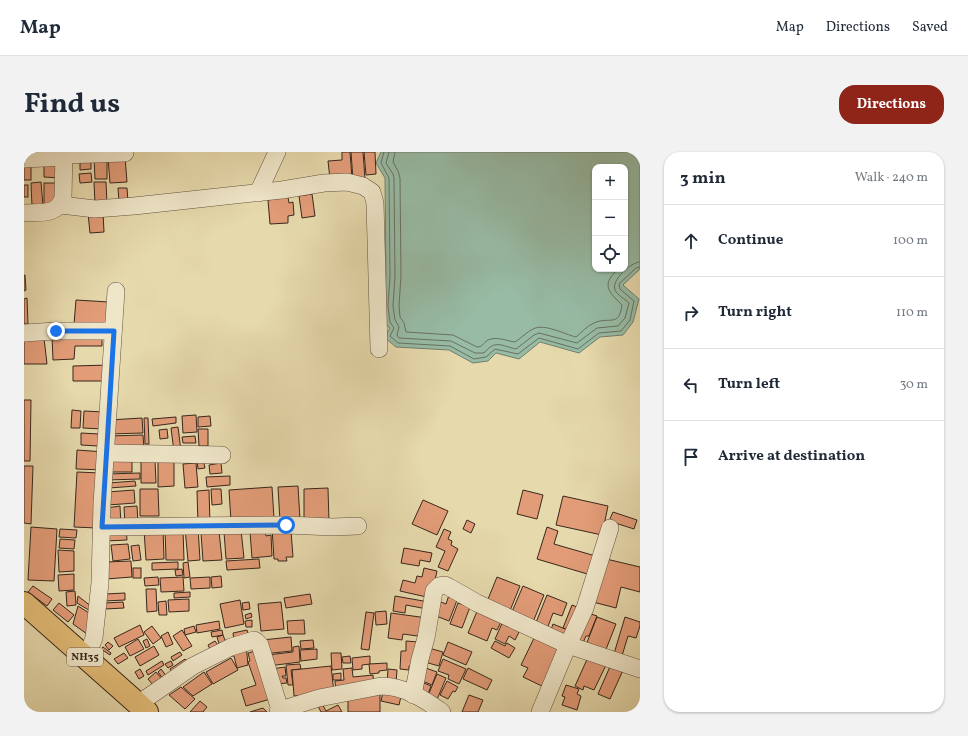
<!DOCTYPE html>
<meta charset="utf-8">
<style>
body{margin:0;font-family:Vollkorn,serif;background:#f2f2f3;color:#1f2937}
.controls{position:absolute;right:12px;top:12px;display:grid;overflow:hidden;border-radius:8px;box-shadow:0 1px 3px #0004}
.controls button{width:36px;height:36px;display:grid;place-items:center;padding:0;border:0;border-bottom:1px solid #e0e1e3;background:#fff;color:#1f2937;font:20px sans-serif}
.stop{position:absolute;width:12px;height:12px;margin:-9px;border:3px solid #1a73e8;border-radius:50%;background:#fff}
.stop.end{background:#1a73e8;border-color:#fff;box-shadow:0 1px 4px #0008}
.list{margin:0;padding:0;list-style:none}
h2{display:flex;justify-content:space-between;align-items:center;height:52px;margin:0;padding:0 16px;font-size:17px}
h2 small{font-size:13px;font-weight:400;color:#747a83}
.list li{display:grid;grid-template-columns:26px 1fr auto;gap:12px;align-items:center;box-sizing:border-box;height:72px;padding:0 16px;border-top:1px solid #e0e1e3}
.list b{display:block;font-size:15px;white-space:nowrap}
.list em{font-size:13px;font-style:normal;color:#747a83}
.icon{flex:none;width:22px;height:22px;fill:none;stroke:currentColor;stroke-width:2;stroke-linecap:round;stroke-linejoin:round}
.map{position:relative;flex:none;width:616px;height:560px;overflow:hidden;border-radius:16px}
header{display:flex;align-items:center;gap:24px;box-sizing:border-box;height:56px;padding:0 20px;background:#fff;border-bottom:1px solid #e0e1e3}
header strong{font-size:19px}
nav{display:flex;gap:22px;margin-inline-start:auto;font-size:14px}
.intro{display:flex;align-items:center;justify-content:space-between;box-sizing:border-box;height:96px;padding:0 24px}
h1{margin:0;font-size:28px}
.button{padding:10px 18px;border-radius:16px;background:#8f2418;color:#fff;font-size:14px;font-weight:700}
main{display:flex;gap:24px;padding:0 24px}
aside{flex:1;background:#fff;border-radius:16px;box-shadow:0 1px 3px #0004}
.map>svg:first-child{display:block}
</style>
<header>
<strong>Map</strong>
<nav><a>Map</a><a>Directions</a><a>Saved</a></nav>
</header>
<div class="intro"><h1>Find us</h1><a class="button">Directions</a></div>
<main>
<div class="map">
<svg width="616" height="560" viewBox="0 0 616 560">
<rect width="100%" height="100%" fill="#e6d9ac"/>
<filter id="stains"><feTurbulence type="fractalNoise" baseFrequency=".005" numOctaves="4"/><feColorMatrix values="0 0 0 0 .2 0 0 0 0 .09 0 0 0 0 .02 0 0 0 .5 -.17"/></filter>
<radialGradient id="worn" r=".72"><stop offset=".6" stop-color="#630" stop-opacity="0"/><stop offset="1" stop-color="#630" stop-opacity=".3"/></radialGradient>
<path fill="#97bba5" stroke="#71806e" fill-rule="evenodd" d="M357,0H616V117L599,133L615,147L609,170L599,183L576,185L555,201L516,190L495,207L472,201L464,209L449,211L425,198L372,195L360,185L366,176L362,173L361,136L362,124L361,26L352,11ZM571,15H601V117H571Z"/>
<g fill="none" stroke-linecap="round" stroke-linejoin="round">
<g stroke="#687160" stroke-width="1">
<polyline points="360,0 357,11 365,26 366,124 364,154 366,170 370,176 366,184 374,191 426,194 450,207 462,205 471,197 494,202 515,186 554,197 575,181 597,179 606,168 610,149 596,137 595,132 612,116 616,115"/>
<path d="M365,0L362,11L369,22L370,26L371,124L369,154L371,168L375,175L373,183L375,186L427,189L451,201H460C472,187 477,194 492,197L510,183L515,181L553,191L573,176L594,174L601,166L605,151C601,147 593,143 591,138C587,128 607,110 616,110"/>
<path d="M371,0L369,10L374,19L376,26L377,124L375,154L376,165L380,171L382,180L429,183L453,195C459,195 459,191 464,188C473,184 483,189 491,190C497,186 503,180 509,177C520,171 540,182 552,185C558,180 563,174 570,171C585,164 595,176 598,153C584,139 577,133 594,117"/>
</g>
</g>
<g fill="#e29c78" stroke="#39271c">
<polygon points="318,0 326,0 328,26 306,27 304,9 318,8"/>
<polygon points="327,0 339,0 341,27 329,28"/>
<polygon points="340,0 351,0 352,22 342,23"/>
<polygon points="101,5 103,30 86,31 84,6"/>
<polygon points="70,6 83,6 83,27 71,27"/>
<polygon points="67,7 67,17 56,18 56,8"/>
<polygon points="20,10 36,11 36,26 20,25"/>
<rect x="0" y="11" width="7" height="17"/>
<polygon points="67,21 68,30 56,31 55,22"/>
<polygon points="17,30 19,54 8,55 7,31"/>
<polygon points="70,30 82,30 83,52 71,52"/>
<rect x="20" y="31" width="15" height="21"/>
<rect x="0" y="33" width="4" height="12"/>
<polygon points="94,36 103,36 104,50 95,50"/>
<polygon points="288,42 291,64 278,66 275,44"/>
<polygon points="264,45 265,51 269,50 270,63 264,64 264,71 246,72 244,48"/>
<polygon points="79,60 80,80 66,81 64,61"/>
<polygon points="0,123 1,123 2,138 0,139"/>
<polygon points="3,146 4,172 0,172 0,147"/>
<polygon points="52,148 85,150 85,172 50,172"/>
<polygon points="78,183 78,194 51,194 50,207 29,208 28,184"/>
<polygon points="0,186 20,186 23,212 0,212"/>
<polygon points="85,213 85,229 49,229 49,214"/>
<polygon points="0,248 7,248 6,309 0,309"/>
<polygon points="48,258 57,259 56,276 47,276"/>
<polygon points="60,259 80,260 79,277 59,276"/>
<polygon points="172,263 173,280 159,281 158,264"/>
<polygon points="186,264 187,274 174,275 174,265"/>
<polygon points="152,265 152,271 129,274 128,267"/>
<polygon points="118,266 119,281 85,282 85,268"/>
<polygon points="120,266 124,266 125,292 121,292"/>
<polygon points="154,275 157,299 150,300 147,276"/>
<polygon points="143,277 144,286 136,287 135,278"/>
<polygon points="174,277 184,277 184,294 175,294"/>
<polygon points="57,281 75,282 74,294 57,293"/>
<polygon points="119,283 120,297 86,298 85,284"/>
<polygon points="171,284 172,291 159,291 158,285"/>
<polygon points="53,298 81,300 80,318 52,317"/>
<rect x="85" y="304" width="23" height="16"/>
<polygon points="134,304 150,304 150,334 134,335"/>
<polygon points="179,307 181,316 174,317 173,308"/>
<polygon points="131,308 132,331 117,331 117,309"/>
<polygon points="172,311 174,335 161,336 159,312"/>
<polygon points="197,311 198,321 186,322 185,313"/>
<polygon points="0,314 9,314 7,372 0,371"/>
<polygon points="53,320 76,321 73,376 50,375"/>
<polygon points="116,321 116,327 83,328 83,322"/>
<polygon points="206,324 206,333 183,335 182,325"/>
<polygon points="111,329 112,334 85,336 84,331"/>
<polygon points="274,334 276,367 256,369 254,335"/>
<polygon points="248,335 250,366 207,369 205,338"/>
<polygon points="304,336 305,370 280,371 280,337"/>
<polygon points="116,337 134,337 135,364 116,364"/>
<polygon points="187,337 197,337 198,352 188,353"/>
<polygon points="110,338 111,351 84,353 83,340"/>
<polygon points="185,338 186,371 174,372 173,339"/>
<polygon points="499,338 519,343 513,367 493,362"/>
<polygon points="539,344 584,354 578,383 532,373"/>
<polygon points="399,348 424,359 413,383 388,372"/>
<polygon points="96,354 97,373 84,375 83,356"/>
<polygon points="113,354 114,371 101,372 100,355"/>
<polygon points="589,360 613,368 610,377 585,369"/>
<polygon points="443,368 451,372 447,381 439,377"/>
<polygon points="7,375 33,377 30,429 4,428"/>
<polygon points="102,375 103,388 82,389 82,376"/>
<polygon points="174,375 176,408 164,409 161,376"/>
<polygon points="523,375 534,379 530,392 575,405 570,424 513,407"/>
<polygon points="248,376 267,379 269,405 262,405 263,409 254,409 254,407 250,407"/>
<polygon points="36,377 53,378 52,386 35,385"/>
<polygon points="139,377 140,407 122,408 120,378"/>
<polygon points="141,377 159,377 160,408 142,408"/>
<polygon points="420,377 427,380 424,387 428,389 427,393 434,397 424,419 414,415 421,399 412,395"/>
<polygon points="217,378 220,406 202,407 200,380"/>
<polygon points="195,379 198,408 179,409 177,381"/>
<polygon points="241,379 242,384 247,383 248,404 228,406 226,380"/>
<polygon points="36,387 51,388 50,397 35,396"/>
<polygon points="104,392 106,407 89,409 87,393"/>
<polygon points="115,393 117,408 109,409 107,394"/>
<polygon points="380,396 408,401 406,410 396,408 395,414 377,411"/>
<polygon points="34,398 50,399 50,419 35,420"/>
<polygon points="578,406 616,415 616,440 597,435 592,456 569,450"/>
<polygon points="235,407 236,416 203,418 202,409"/>
<polygon points="107,409 108,425 82,427 82,410"/>
<polygon points="154,410 154,417 128,418 128,411"/>
<polygon points="164,410 166,425 160,426 159,411"/>
<rect x="109" y="416" width="8" height="10"/>
<polygon points="400,416 413,419 407,446 376,439 379,428 391,431 393,424 398,425"/>
<polygon points="158,417 159,423 152,424 151,418"/>
<polygon points="50,422 50,438 35,439 34,423"/>
<polygon points="197,424 198,435 188,436 187,425"/>
<polygon points="134,425 135,433 121,434 120,426"/>
<polygon points="159,425 160,439 137,440 136,426"/>
<polygon points="186,425 186,436 167,437 166,426"/>
<polygon points="473,425 496,434 485,461 462,452"/>
<polygon points="9,434 28,447 23,454 4,440"/>
<polygon points="499,434 520,443 509,470 487,462"/>
<polygon points="122,437 132,437 133,459 123,460"/>
<polygon points="51,439 52,453 43,454 42,440"/>
<polygon points="166,440 166,445 150,446 150,441"/>
<polygon points="426,440 435,443 425,469 407,462 412,448 422,452"/>
<polygon points="101,441 101,448 81,449 81,442"/>
<polygon points="286,442 288,452 262,456 260,446"/>
<polygon points="523,443 543,451 538,464 529,461 523,477 511,473"/>
<polygon points="54,444 68,455 68,460 53,451"/>
<polygon points="371,444 405,450 403,457 382,453 381,461 369,459"/>
<polygon points="165,447 165,459 145,460 144,448"/>
<polygon points="216,448 220,472 201,476 196,452"/>
<polygon points="142,449 143,463 135,463 134,450"/>
<polygon points="99,450 100,456 81,457 81,451"/>
<polygon points="225,450 226,457 219,458 218,451"/>
<polygon points="257,450 260,477 237,479 234,452"/>
<polygon points="35,451 50,463 44,470 29,458"/>
<polygon points="434,451 446,455 438,476 426,472"/>
<polygon points="548,453 558,457 549,480 539,476"/>
<polygon points="54,454 70,464 63,482 49,472"/>
<polygon points="454,457 478,468 473,478 468,476 463,489 444,481"/>
<polygon points="362,459 363,472 352,473 351,460"/>
<polygon points="342,460 350,461 345,498 337,497"/>
<polygon points="561,460 573,464 565,484 562,484 558,493 551,490"/>
<polygon points="227,461 228,465 222,467 221,463"/>
<polygon points="367,461 403,466 401,485 379,482 378,488 364,486"/>
<polygon points="573,465 592,472 579,505 560,498"/>
<polygon points="601,465 616,470 616,474 612,486 604,484 597,507 589,505"/>
<polygon points="480,467 497,476 491,488 485,484 481,492 471,487"/>
<polygon points="228,468 228,475 222,475 221,469"/>
<polygon points="280,468 281,482 264,482 263,469"/>
<polygon points="195,469 196,477 173,481 172,473"/>
<polygon points="529,472 546,479 543,488 526,480"/>
<polygon points="116,473 120,483 95,495 90,486"/>
<polygon points="128,474 137,486 129,492 120,480"/>
<polygon points="170,474 172,480 161,483 160,477"/>
<polygon points="158,478 168,494 159,499 149,484"/>
<polygon points="198,478 199,483 188,485 187,480"/>
<polygon points="223,478 225,486 210,488 209,481"/>
<polygon points="144,480 149,492 142,495 137,484"/>
<polygon points="512,482 539,495 520,535 499,525 504,516 497,513"/>
<polygon points="199,483 204,496 197,498 193,485"/>
<polygon points="267,485 268,499 239,502 238,488"/>
<polygon points="114,487 120,497 106,504 101,495"/>
<polygon points="123,487 126,494 122,496 119,489"/>
<polygon points="289,488 290,496 277,497 276,489"/>
<polygon points="191,489 196,496 188,501 184,493"/>
<polygon points="382,489 395,490 393,515 385,514 385,518 376,517 377,499 382,499"/>
<polygon points="471,489 481,494 483,491 491,496 485,506 467,496"/>
<polygon points="84,490 89,494 85,498 81,493"/>
<polygon points="424,490 448,500 442,513 419,503"/>
<polygon points="222,492 224,513 213,516 210,504 207,504 206,496"/>
<polygon points="130,494 135,503 116,514 111,505"/>
<polygon points="275,494 276,510 244,514 243,503 269,500 269,495"/>
<polygon points="79,495 87,501 86,503 77,497"/>
<polygon points="401,495 419,500 415,514 397,509"/>
<polygon points="293,497 293,507 277,509 276,498"/>
<polygon points="235,498 250,546 222,554 217,538 232,533 224,510 226,509 224,501"/>
<polygon points="156,500 158,503 149,509 147,505"/>
<polygon points="100,501 104,506 94,512 90,507"/>
<polygon points="307,501 317,501 318,517 308,518"/>
<polygon points="565,503 583,511 570,538 560,534 559,538 551,534"/>
<polygon points="326,504 327,511 319,511 318,505"/>
<polygon points="346,504 346,512 338,513 338,517 329,518 328,506"/>
<polygon points="207,506 214,518 189,532 182,520"/>
<polygon points="161,507 165,512 149,522 146,517"/>
<polygon points="419,507 442,517 435,532 424,527 425,523 414,519"/>
<polygon points="138,509 140,513 124,523 122,519"/>
<polygon points="147,509 149,513 144,516 141,512"/>
<polygon points="588,510 600,516 586,547 574,542"/>
<polygon points="363,511 363,518 355,519 355,521 346,522 345,512"/>
<polygon points="276,512 277,517 267,518 269,533 264,533 262,513"/>
<polygon points="307,514 310,541 270,544 268,518"/>
<polygon points="396,514 413,520 408,533 396,528"/>
<polygon points="261,515 262,524 258,524 259,526 262,526 263,531 253,532 247,517"/>
<polygon points="328,516 329,525 349,523 350,534 312,538 311,529 320,528 319,517"/>
<polygon points="444,516 468,528 463,538 439,527"/>
<polygon points="116,517 120,524 115,527 111,520"/>
<polygon points="137,517 143,525 139,527 134,520"/>
<polygon points="364,517 373,518 372,531 363,531"/>
<polygon points="132,520 138,527 129,533 124,527"/>
<polygon points="180,520 188,532 169,544 159,535"/>
<polygon points="317,521 317,528 309,528 309,522"/>
<polygon points="413,522 422,526 412,550 403,546"/>
<polygon points="423,529 434,535 431,540 429,539 424,547 416,543"/>
<polygon points="400,531 407,534 403,545 396,542"/>
<polygon points="542,533 555,537 553,542 557,544 553,558 538,553 541,545 538,544"/>
<polygon points="157,535 171,547 161,557 145,543"/>
<polygon points="360,536 378,540 375,553 357,549"/>
<polygon points="356,537 356,560 324,560 324,542"/>
<polygon points="445,543 459,548 454,560 438,560"/>
<polygon points="296,548 302,559 314,553 318,560 297,560 292,550"/>
<polygon points="176,549 183,555 179,560 166,560"/>
<polygon points="239,556 243,560 226,560"/>
</g>
<g fill="none" stroke-linecap="round" stroke-linejoin="round">
<g stroke="#645440" stroke-width="18">
<g id="minor">
<polyline points="40,3 101,1"/>
<polyline points="0,7 40,5"/>
<polyline points="234,41 253,0"/>
<polyline points="37,53 71,57 110,54 258,38 300,31 323,30 339,34 348,40 351,51 355,197"/>
<path d="M0,61C16,60 33,64 39,46L40,0"/>
<polyline points="0,181 32,179 89,179"/>
<polyline points="82,301 198,303"/>
<polyline points="78,375 262,373 309,375 334,374"/>
<polyline points="62,506 70,486 76,431 78,352 92,139"/>
<polyline points="389,543 396,507 402,486 410,439 415,434 421,433 425,435 453,451 544,493 616,517"/>
<polyline points="114,552 169,514 207,495 230,488 232,489 236,493 256,558"/>
<path d="M254,560L256,558L295,546L357,534C380,534 400,547 418,560"/>
<polyline points="516,560 544,493 561,456 586,376"/>
</g>
</g>
<g stroke="#39271c" stroke-width="24">
<polyline id="highway" points="0,451 123,560"/>
</g>
<use href="#minor" stroke="#efe6c9" stroke-width="17"/>
<use href="#highway" stroke="#e3bc76" stroke-width="22"/>
</g>
<g fill="none" stroke-linecap="round" stroke-linejoin="round">
<polyline stroke="#1a73e8" stroke-width="5" points="32,179 90,179 78,375 262,373"/>
</g>
<g text-anchor="middle" dominant-baseline="central" stroke-width="3.5" stroke-linejoin="round" paint-order="stroke">
<rect fill="#efe6c9" stroke="#706050" stroke-width="1" x="43" y="496" width="36" height="18" rx="3"/>
<g font-size="11" font-weight="bold" fill="#39271c">
<text x="61" y="505">NH35</text>
</g>
</g>
<rect width="100%" height="100%" filter="url(#stains)"/>
<rect width="100%" height="100%" fill="url(#worn)"/>
</svg>
<div class="controls">
<button>+</button>
<button>−</button>
<button><svg class="icon" aria-label="locate" viewBox="0 0 24 24"><circle cx="12" cy="12" r="6"/><path d="M12 2v4M12 18v4M2 12h4M18 12h4"/></svg></button>
</div>
<div class="stop" style="left:262px;top:373px"></div>
<div class="stop end" style="left:32px;top:179px"></div>
</div>
<aside>
<h2>3 min<small>Walk · 240 m</small></h2>
<ul class="list">
<li><svg class="icon" aria-label="ahead" viewBox="0 0 24 24"><path d="M12 20V5M6 11l6-6 6 6"/></svg><div><b>Continue</b></div><em>100 m</em></li>
<li><svg class="icon" aria-label="right" viewBox="0 0 24 24"><path d="M7 20v-9h11M14 6l5 5-5 5"/></svg><div><b>Turn right</b></div><em>110 m</em></li>
<li><svg class="icon" aria-label="left" viewBox="0 0 24 24"><path d="M17 20v-9H6M10 6l-5 5 5 5"/></svg><div><b>Turn left</b></div><em>30 m</em></li>
<li><svg class="icon" aria-label="arrive" viewBox="0 0 24 24"><path d="M6 21V4h12l-3 4 3 4H6"/></svg><div><b>Arrive at destination</b></div></li>
</ul>
</aside>
</main>
